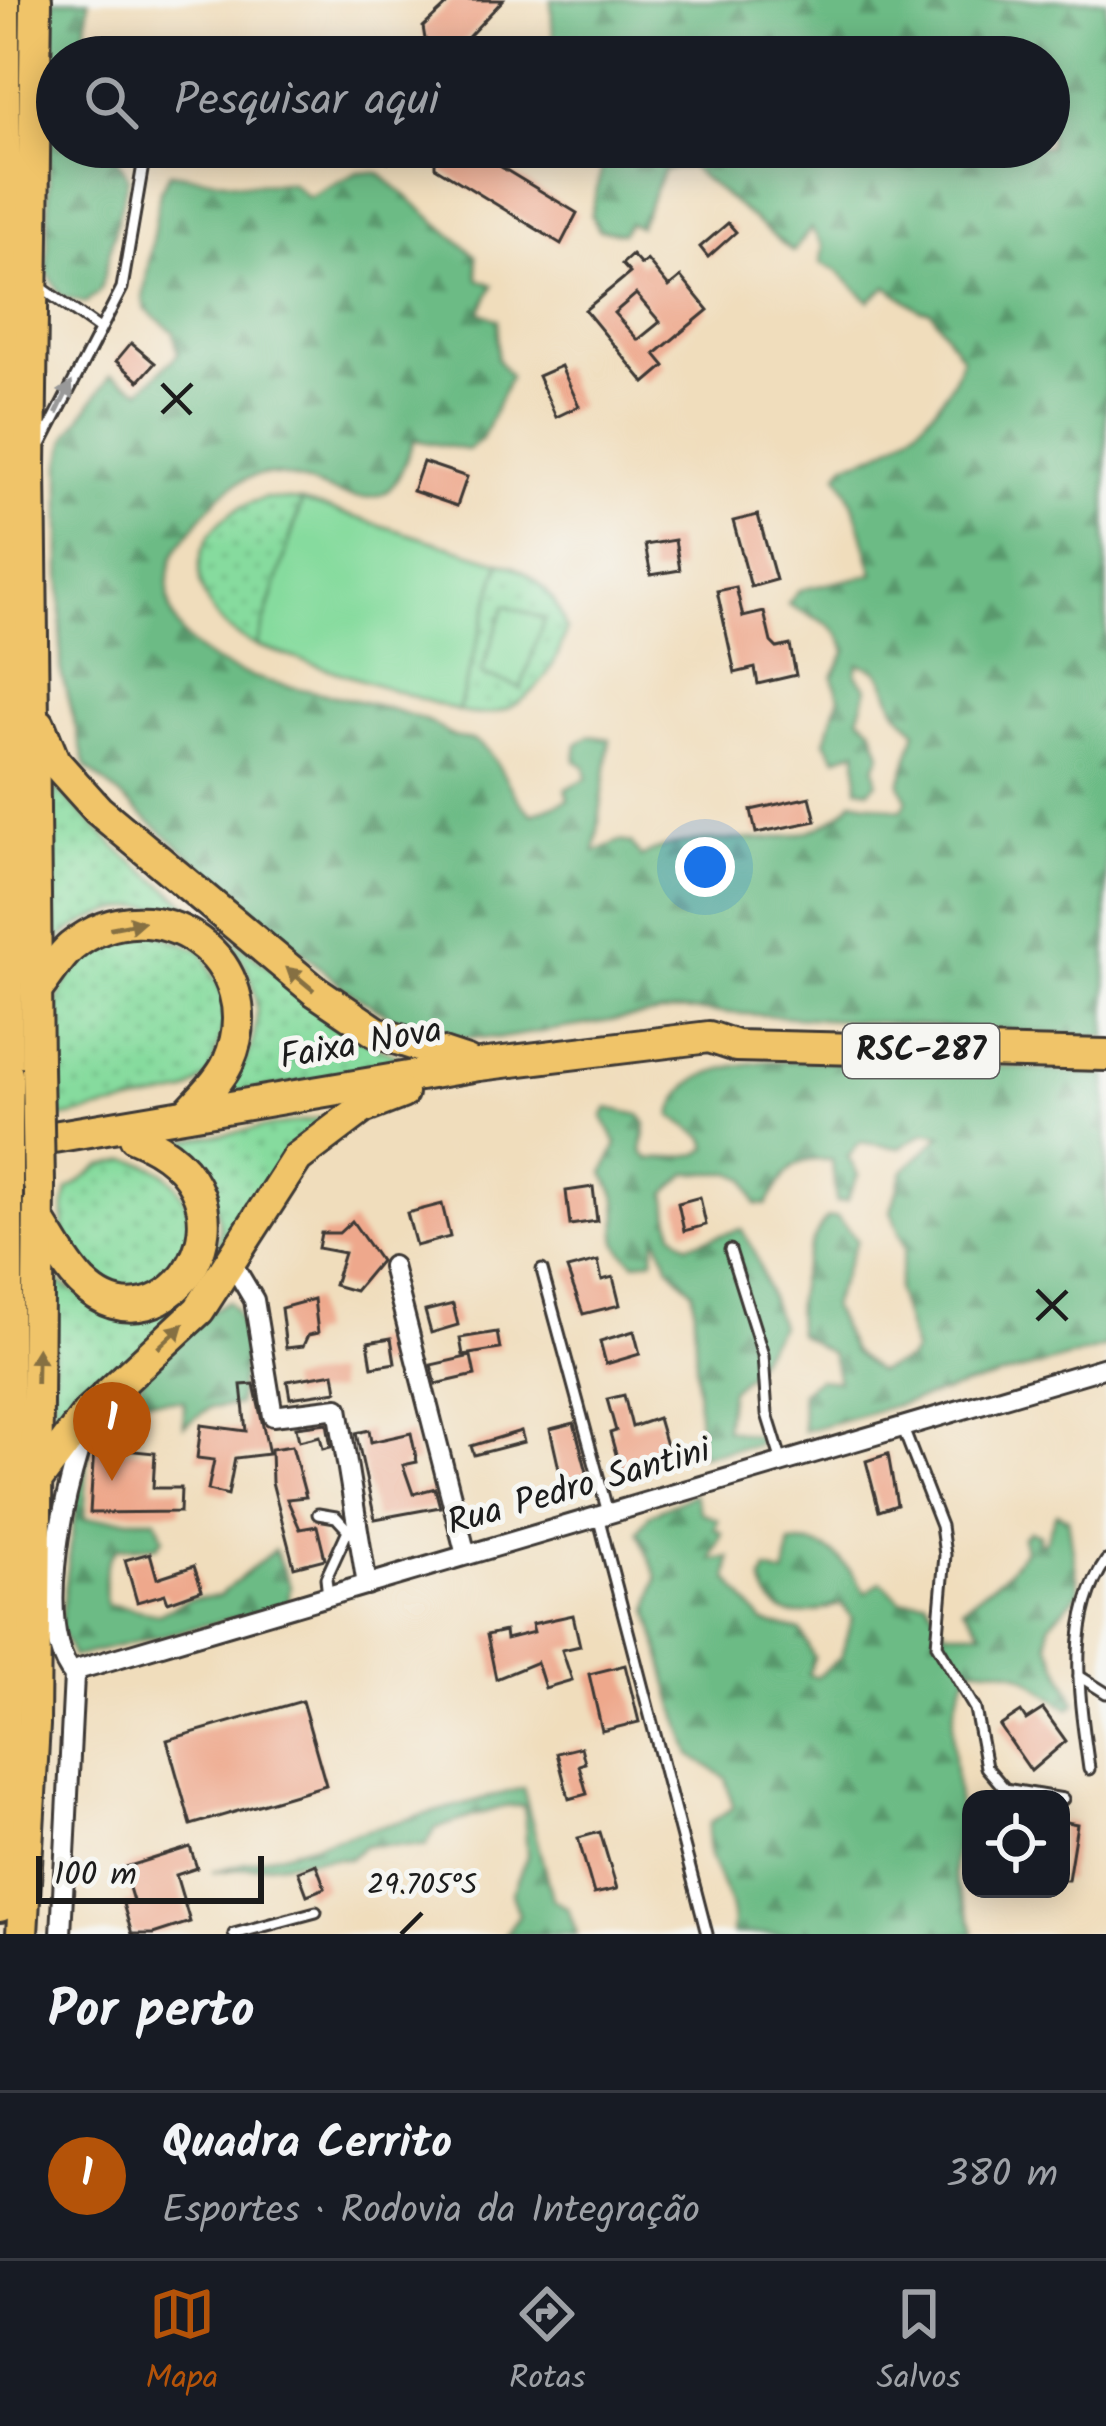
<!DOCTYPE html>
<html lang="pt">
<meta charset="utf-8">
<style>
body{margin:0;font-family:Kalam,sans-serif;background:#20242c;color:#f1f3f6}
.controls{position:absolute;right:36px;bottom:36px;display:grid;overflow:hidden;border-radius:24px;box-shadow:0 6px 30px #0003}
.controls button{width:108px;height:108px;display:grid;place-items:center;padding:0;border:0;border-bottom:3px solid #363941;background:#171b24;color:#f1f3f6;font:60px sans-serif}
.scale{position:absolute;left:36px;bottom:30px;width:228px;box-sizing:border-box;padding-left:12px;border:6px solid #1c1c1c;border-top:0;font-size:33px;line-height:42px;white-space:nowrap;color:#1c1c1c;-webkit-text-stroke:9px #f6f6f2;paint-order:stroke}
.you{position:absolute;left:705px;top:867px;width:42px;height:42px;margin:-30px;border:9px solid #fff;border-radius:50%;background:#1a73e8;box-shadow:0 0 0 18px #1a73e833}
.badge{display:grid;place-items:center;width:78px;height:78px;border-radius:50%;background:#b45309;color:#fff;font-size:39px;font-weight:700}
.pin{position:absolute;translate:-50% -99px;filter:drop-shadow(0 3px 6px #0008)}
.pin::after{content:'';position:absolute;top:63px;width:42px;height:36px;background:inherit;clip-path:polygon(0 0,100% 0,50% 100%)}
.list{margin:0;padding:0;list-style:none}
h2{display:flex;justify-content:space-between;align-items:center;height:156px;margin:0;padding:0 48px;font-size:51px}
h2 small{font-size:39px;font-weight:400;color:#9ea1a6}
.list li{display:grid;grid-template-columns:78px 1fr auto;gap:36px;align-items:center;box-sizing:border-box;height:168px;padding:0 48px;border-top:3px solid #363941}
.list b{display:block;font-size:45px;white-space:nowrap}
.list p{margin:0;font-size:39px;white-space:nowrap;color:#9ea1a6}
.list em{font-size:39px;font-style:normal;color:#9ea1a6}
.icon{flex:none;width:66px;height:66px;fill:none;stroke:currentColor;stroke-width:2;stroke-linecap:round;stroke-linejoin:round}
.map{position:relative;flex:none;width:1106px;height:1934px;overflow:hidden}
.search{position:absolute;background:#171b24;box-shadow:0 6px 30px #0003;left:36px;right:36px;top:36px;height:132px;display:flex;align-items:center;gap:30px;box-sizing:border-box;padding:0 42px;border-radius:66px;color:#9ea1a6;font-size:45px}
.sheet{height:324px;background:#171b24}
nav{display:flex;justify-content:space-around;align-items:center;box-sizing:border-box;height:168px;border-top:3px solid #363941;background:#171b24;font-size:33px;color:#9ea1a6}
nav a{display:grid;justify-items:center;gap:6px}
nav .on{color:#b45309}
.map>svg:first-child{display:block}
</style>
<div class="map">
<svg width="1106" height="1934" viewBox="0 0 1106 1934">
<defs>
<pattern id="grass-dots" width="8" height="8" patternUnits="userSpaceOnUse" patternTransform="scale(3)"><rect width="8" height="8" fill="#86db9e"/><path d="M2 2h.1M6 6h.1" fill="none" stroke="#73bb88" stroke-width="1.8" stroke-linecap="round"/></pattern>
<pattern id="forest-firs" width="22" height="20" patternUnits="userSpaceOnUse" patternTransform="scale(3)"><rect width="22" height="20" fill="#6cbb85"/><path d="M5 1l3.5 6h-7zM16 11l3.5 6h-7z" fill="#58976c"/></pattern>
</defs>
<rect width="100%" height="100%" fill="#f6f6f2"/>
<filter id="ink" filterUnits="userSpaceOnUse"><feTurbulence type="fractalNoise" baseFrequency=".00833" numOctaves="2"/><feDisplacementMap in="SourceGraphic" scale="24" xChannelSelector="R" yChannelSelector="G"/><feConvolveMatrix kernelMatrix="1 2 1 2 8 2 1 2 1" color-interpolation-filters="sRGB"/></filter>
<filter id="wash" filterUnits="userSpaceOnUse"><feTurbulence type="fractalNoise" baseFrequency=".004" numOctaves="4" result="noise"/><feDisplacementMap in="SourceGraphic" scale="48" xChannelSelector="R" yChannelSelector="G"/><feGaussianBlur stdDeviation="2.7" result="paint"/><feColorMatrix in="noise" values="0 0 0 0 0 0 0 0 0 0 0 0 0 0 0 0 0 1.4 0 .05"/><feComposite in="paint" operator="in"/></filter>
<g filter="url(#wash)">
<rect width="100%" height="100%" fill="#f0ddbc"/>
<g fill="url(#grass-dots)" stroke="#517c5d" stroke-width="3">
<path d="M265,498L302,501L257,646C178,612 180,521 265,498Z"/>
<path d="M500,562C534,571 557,596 566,630C555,679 513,728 458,711Z"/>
<path d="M54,787L124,855L361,1039L414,1064L222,1095C323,981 183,840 55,942Z"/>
<path d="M142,927L202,951L229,1008L209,1075L186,1093L60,1118C56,1010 32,979 142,927Z"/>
<path d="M336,1116L198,1298L54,1424L52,1277C180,1372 280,1240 176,1142Z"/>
<path d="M128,1160C237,1175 186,1342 90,1273C59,1250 60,1224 68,1190L101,1166Z"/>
</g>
<g fill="url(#forest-firs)" stroke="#446c50" stroke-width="3">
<polygon points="53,0 89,0 83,57 57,57 57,147 111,147 128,177 100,291 85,303 61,296 47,271"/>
<path d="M551,0H1106V1037L681,1010L501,1038L462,1037L408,1025L377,1009L343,987L86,767L61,672V464L67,437L111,375L141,390L178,354L174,332L146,310L143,299L160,191L170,173L246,184L291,183L308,197L358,172L379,173L476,256L478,279L493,285L480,312L498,320L497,359L510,376L482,439L467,450L414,440C407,455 399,487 382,494C326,517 270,422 200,519C191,532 174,548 171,564C146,676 286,683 358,701C381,706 407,713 429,722C437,725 444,733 452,736C461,740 470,737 478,743C502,760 507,793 532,814L568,800L566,789L587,778L585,766L575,761L577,744L589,736L610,739L595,852L620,841L631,843L641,857C705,820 802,866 853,800L902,810L907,799L900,784L916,731C910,724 899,715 895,707C884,685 887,669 858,664L856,675L867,688L859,717L872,727L881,754L875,766L877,782L869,790L858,788L857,750L836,758L825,741L839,697L833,677L846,651C836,618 815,621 788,604L799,590L874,574C862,537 859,508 838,474L846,463C899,453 946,409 962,358L931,311L920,310L887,286L869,301L836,270L821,263L823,246L811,228L793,252L690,167L664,170L639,227L629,223L622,233L599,230L591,215L603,163L598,147H1049V57H554Z"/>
<path d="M768,1061H941L1106,1075V1347L803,1431L801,1392L818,1379L838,1381L832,1354L798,1334C792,1297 804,1247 827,1218L837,1217L857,1240L831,1306L852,1351L877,1372L908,1360L914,1351L897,1291L905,1249L891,1211L903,1171L942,1135L925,1132L900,1148L860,1142L848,1157L858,1175L846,1201L836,1202L832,1160C789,1157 789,1171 766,1205L756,1204L746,1179L732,1173H688L666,1194L673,1232L687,1245L741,1229L753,1248L780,1326L746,1376L730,1390L725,1429L761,1437L756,1445L700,1455L693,1291L669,1267L657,1234L653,1259L635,1263C603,1236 622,1233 617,1201C615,1192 608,1181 604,1173L617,1144L603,1117L608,1108L640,1115L646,1124L642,1152L650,1160L699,1154L708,1148L705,1138L672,1116C679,1072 732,1065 768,1061Z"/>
<path d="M228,1301C255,1327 240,1373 238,1405L209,1408L184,1426V1401L134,1399C145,1361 194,1320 228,1301Z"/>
<path d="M99,1418H111L113,1424L89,1442L84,1519H156L163,1538L157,1546L118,1548C101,1563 105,1583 106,1604L158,1614L187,1600L219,1596L274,1550L290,1586L288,1605L73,1657L60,1629L80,1474L62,1472L77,1437Z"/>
<path d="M694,1494L700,1512L718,1520L714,1529L722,1533L711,1560L730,1558L728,1579L763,1622L801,1631L814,1657L808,1675L817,1677L841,1657L852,1618L841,1604C805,1615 774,1628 762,1580L767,1570L785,1575L790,1544C830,1538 845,1563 866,1593L881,1581L901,1601L926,1599L946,1631H983L963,1607L1007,1573L1025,1550L1022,1538L1029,1531L1039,1535V1544L1046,1540L1056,1513L1068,1518L1079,1592L1049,1625L1048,1643L1076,1703L1070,1708C1020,1682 1040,1669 972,1667C940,1713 957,1762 959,1815C959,1837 950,1857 955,1880C959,1899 972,1914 974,1934H732C739,1891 698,1866 710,1823L733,1807L726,1778L691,1755L675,1708L649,1610L657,1577L638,1531L649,1515Z"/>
<path d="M523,1788L552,1898L568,1909L577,1934H505L519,1915L512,1893L527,1856L524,1806C496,1804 465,1821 436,1828L426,1846L365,1845L349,1859C327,1854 243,1870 212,1872Z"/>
</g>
<g fill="#86db9e" stroke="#517c5d" stroke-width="3">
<polygon points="302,501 500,562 458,711 257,646"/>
<polygon points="505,605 544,619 521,688 481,674"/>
</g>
<g id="blocks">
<g fill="#eea88c" fill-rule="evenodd">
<polygon points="452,0 503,0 455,51 455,57 428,57 423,27"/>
<polygon points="435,147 468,147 577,213 561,244 435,167"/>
<polygon points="728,223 736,232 708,257 700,247"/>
<path d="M632,255L641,265L647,260L669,287L681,277L708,310L655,354L665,366L645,383L585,310L630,273L622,264ZM636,294L660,322L638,340L614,313Z"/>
<polygon points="131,343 155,363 139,381 116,361"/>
<polygon points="561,366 579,406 556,417 538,376"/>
<polygon points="423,462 467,477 457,506 413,491"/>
<polygon points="758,515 776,580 751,587 733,521"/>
<polygon points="675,540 680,570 651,575 645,545"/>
<polygon points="736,587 743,617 764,612 771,642 777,648 790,645 796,675 758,684 755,668 735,673 717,591"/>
<polygon points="810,797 816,821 756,833 751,810"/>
<polygon points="593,1187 597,1221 570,1225 566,1191"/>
<polygon points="700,1197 706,1225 684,1231 678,1203"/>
<polygon points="442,1204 450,1237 416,1246 407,1213"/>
<polygon points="352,1221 380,1261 355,1291 334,1285 344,1253 318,1248 321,1233 339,1233"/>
<polygon points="598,1261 602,1280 613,1277 620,1305 583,1314 567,1269"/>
<polygon points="314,1299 318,1333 308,1335 303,1346 286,1348 281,1308"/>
<polygon points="453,1304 458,1325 431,1333 425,1311"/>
<polygon points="634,1331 640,1354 606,1364 600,1341"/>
<polygon points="497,1332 500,1349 463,1355 460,1338"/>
<polygon points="391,1338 395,1363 372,1367 368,1342"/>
<polygon points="471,1356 475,1375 436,1384 431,1365"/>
<polygon points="334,1373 337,1391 290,1398 287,1381"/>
<polygon points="254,1384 269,1454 235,1458 228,1495 208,1490 214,1460 197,1458 201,1425 246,1431 241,1385"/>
<polygon points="624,1395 632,1427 658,1418 670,1459 622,1475 610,1433 616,1431 607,1399"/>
<polygon points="327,1423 331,1447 323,1449 320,1436 299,1441 296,1427"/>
<polygon points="574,1423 588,1476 562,1482 550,1429"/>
<polygon points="369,1430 371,1442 411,1433 417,1462 403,1465 413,1494 435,1488 440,1507 375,1519 356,1433"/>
<polygon points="521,1431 524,1442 474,1455 471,1446"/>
<polygon points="292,1446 306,1497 287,1499 300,1529 317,1526 325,1559 294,1567 272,1482 271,1449"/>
<polygon points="94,1447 155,1453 153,1488 181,1488 180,1512 90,1513"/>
<polygon points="888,1454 897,1505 879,1511 866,1461"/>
<polygon points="150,1553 157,1578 194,1566 202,1590 168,1602 165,1594 137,1602 125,1560"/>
<polygon points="573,1615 580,1646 562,1650 572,1680 545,1688 537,1662 496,1679 487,1635 505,1631 506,1639 534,1632 532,1624"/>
<polygon points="625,1665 639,1722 602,1731 589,1674"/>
<polygon points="302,1701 326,1785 191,1825 167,1740"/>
<polygon points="1043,1709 1066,1741 1031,1771 1000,1726 1021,1712 1026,1720"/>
<polygon points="581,1747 585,1763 579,1765 587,1794 569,1799 557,1753"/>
<polygon points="1061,1821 1077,1824 1068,1880 1061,1880"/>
<polygon points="600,1832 617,1889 594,1894 578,1838"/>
<polygon points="190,1847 197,1868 176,1875 190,1922 153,1934 132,1934 123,1904 133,1901 123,1868"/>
<polygon points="316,1864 325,1888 307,1895 298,1871"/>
</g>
</g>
</g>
<g filter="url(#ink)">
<use href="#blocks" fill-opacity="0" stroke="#3c3934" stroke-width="3"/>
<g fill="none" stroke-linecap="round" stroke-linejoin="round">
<g stroke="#3c3934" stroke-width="15">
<g id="service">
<polyline points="366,57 381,49 396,57"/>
<polyline points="361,147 388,156 400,147"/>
<polyline points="39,286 98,328"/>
<polyline points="42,443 122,288 146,147"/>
<polyline points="730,1250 763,1355 767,1414 782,1462"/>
<polyline points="542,1270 608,1513"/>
<polyline points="902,1426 941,1526 945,1555 937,1645 975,1709 986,1767 1005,1789 1063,1799"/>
<polyline points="318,1514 336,1517 348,1530 326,1578 328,1596"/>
<polyline points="598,1516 707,1934"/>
<polyline points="1079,1676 1106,1693"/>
<path d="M1089,1769C1080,1702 1065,1620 1106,1561"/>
<polyline points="234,1934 316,1912"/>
</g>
</g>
<g stroke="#3c3934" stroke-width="24">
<g id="minor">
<polyline points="232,1263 254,1300 273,1416 338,1408 367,1585"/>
<polyline points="392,1266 466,1555"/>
<polyline points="74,1676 80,1669 1106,1367"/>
<path d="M74,1676C34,1629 62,1506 79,1450"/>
<polyline points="61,1934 74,1676"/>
</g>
</g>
<g stroke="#3c3934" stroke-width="36">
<g id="trunk">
<polyline points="4,0 7,1074"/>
<polyline points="36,0 30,468 37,1066"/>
<polyline points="39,724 54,761 98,810 314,990 376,1032 467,1062"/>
<path d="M36,991C47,978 58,958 71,947C156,878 273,962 228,1063C219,1082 201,1098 187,1114"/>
<polyline points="12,1144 479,1065 709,1037 736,1046 1106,1055"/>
<path d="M40,1222C53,1242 65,1266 82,1283C165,1367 279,1195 135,1137"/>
<polyline points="35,1483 87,1414 199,1310 297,1158 363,1108 402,1093"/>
<polyline points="0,1906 8,1593 7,1200"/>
<polyline points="22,1934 34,1725 39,1185"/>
</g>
</g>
<use href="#service" stroke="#fff" stroke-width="9"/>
<use href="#minor" stroke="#fff" stroke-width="18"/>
<use href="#trunk" stroke="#f0c469" stroke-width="30"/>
<g stroke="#3c3934" stroke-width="36" stroke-linecap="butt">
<g id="trunk-bridge">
<polyline points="37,1066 39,1185"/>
<polyline points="7,1074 7,1200"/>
</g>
</g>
<use href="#trunk-bridge" stroke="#f0c469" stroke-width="30"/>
</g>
<defs><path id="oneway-solid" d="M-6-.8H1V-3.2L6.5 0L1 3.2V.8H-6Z" transform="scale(3)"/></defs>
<use fill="#999" href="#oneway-solid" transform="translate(64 398) rotate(-64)"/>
<g fill="#867042">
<use href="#oneway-solid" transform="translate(127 925) rotate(-11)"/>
<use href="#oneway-solid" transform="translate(300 979) rotate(-140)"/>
<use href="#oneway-solid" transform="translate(171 1336) rotate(-43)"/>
<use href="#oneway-solid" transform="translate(37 1366) rotate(-89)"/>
</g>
</g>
<path fill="none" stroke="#1c1c1c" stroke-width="4.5" d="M162,384L191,414M162,413L192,384M1037,1290L1067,1320M1037,1320L1067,1291M401,1934L422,1913"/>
<g text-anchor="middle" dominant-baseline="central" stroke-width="10" stroke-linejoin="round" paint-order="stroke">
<rect fill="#f6f6f2" stroke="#5d5d5c" stroke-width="3" x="843" y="1024" width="156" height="54" rx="9"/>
<g font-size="33" font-weight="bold" fill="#1c1c1c">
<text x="921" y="1051">RSC-287</text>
</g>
<g font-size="36" fill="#1c1c1c" stroke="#f6f6f2">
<text transform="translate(361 1045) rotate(-10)">Faixa Nova</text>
<text transform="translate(579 1488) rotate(-16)">Rua Pedro Santini</text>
</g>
</g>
<g font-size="30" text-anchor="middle" fill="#1c1c1c" stroke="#f6f6f2" stroke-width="10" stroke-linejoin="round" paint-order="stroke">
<text x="422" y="1894">29.705°S</text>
</g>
</svg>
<div class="controls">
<button><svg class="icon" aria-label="locate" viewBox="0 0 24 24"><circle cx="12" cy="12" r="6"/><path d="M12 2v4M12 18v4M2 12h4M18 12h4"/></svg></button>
</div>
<div class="scale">100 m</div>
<div class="you"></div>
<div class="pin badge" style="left:112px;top:1481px">1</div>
<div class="search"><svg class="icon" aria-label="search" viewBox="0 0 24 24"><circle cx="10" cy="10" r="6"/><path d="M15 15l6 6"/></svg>Pesquisar aqui</div>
</div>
<section class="sheet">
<h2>Por perto<small></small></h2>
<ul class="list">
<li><span class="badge">1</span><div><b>Quadra Cerrito</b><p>Esportes · Rodovia da Integração</p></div><em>380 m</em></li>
</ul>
</section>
<nav>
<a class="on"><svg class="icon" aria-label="map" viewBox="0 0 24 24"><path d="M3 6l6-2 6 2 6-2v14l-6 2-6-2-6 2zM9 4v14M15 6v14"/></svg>Mapa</a>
<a><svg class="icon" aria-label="directions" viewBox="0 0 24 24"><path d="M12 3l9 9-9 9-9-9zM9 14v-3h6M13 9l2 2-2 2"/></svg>Rotas</a>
<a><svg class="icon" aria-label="saved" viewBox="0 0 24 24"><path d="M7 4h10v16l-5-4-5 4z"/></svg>Salvos</a>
</nav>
